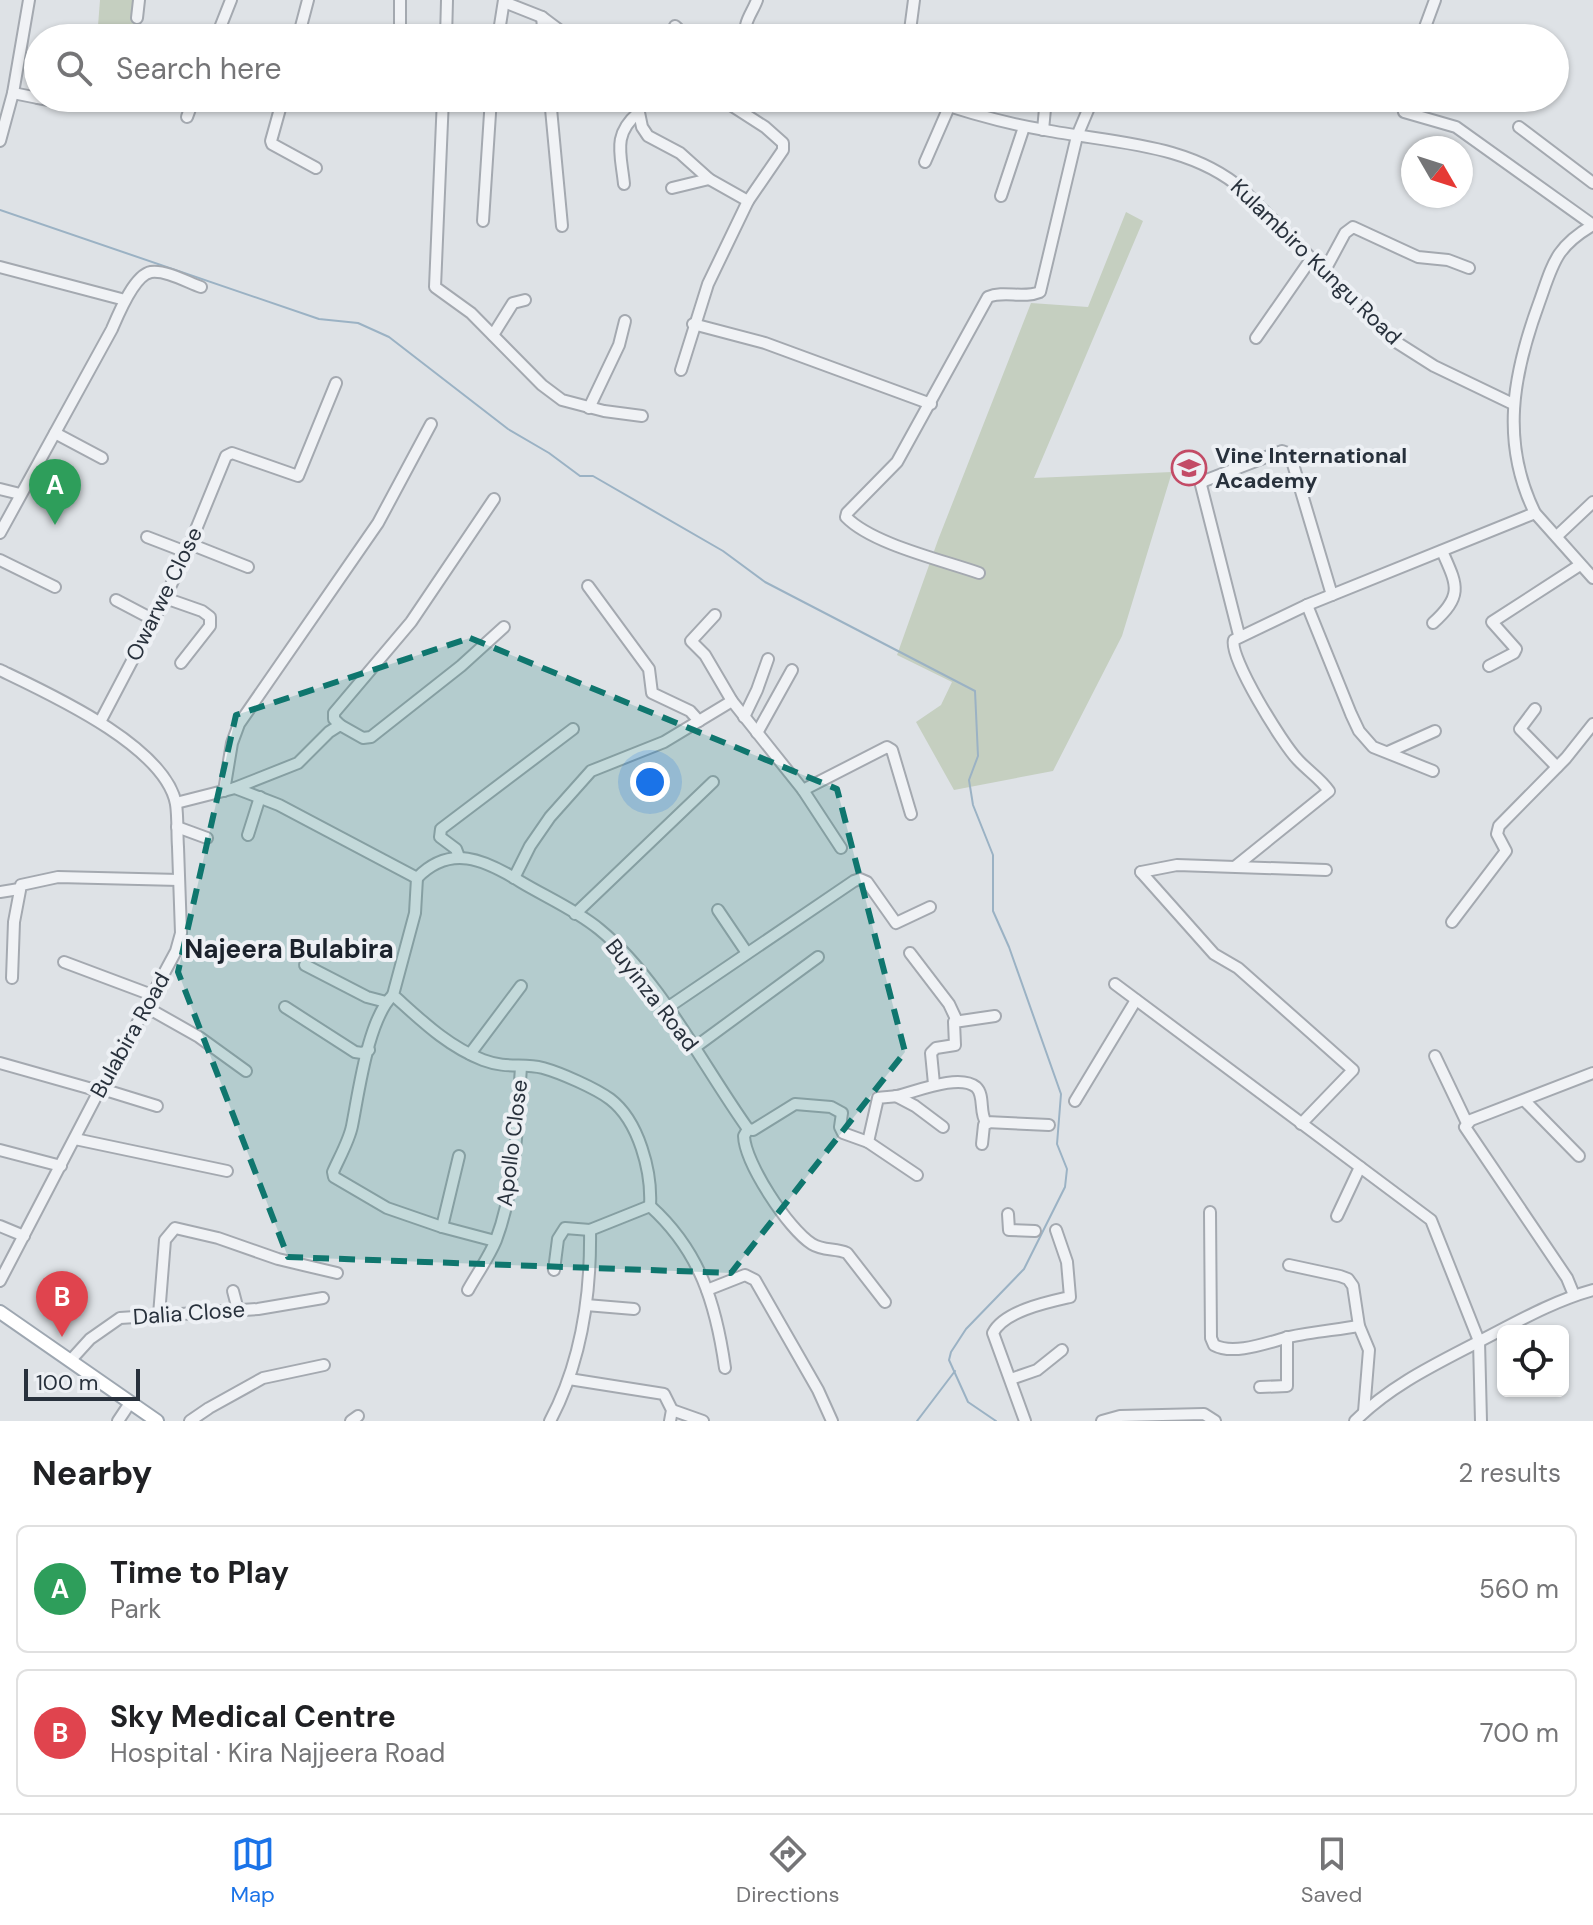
<!DOCTYPE html>
<meta charset="utf-8">
<style>
body{margin:0;font-family:"DM Sans",sans-serif;background:#f6f6f6;color:#202124}
.controls{position:absolute;right:24px;bottom:24px;display:grid;overflow:hidden;border-radius:12px;box-shadow:0 2px 6px #0004}
.controls button{width:72px;height:72px;display:grid;place-items:center;padding:0;border:0;border-bottom:2px solid #e0e0e0;background:#fff;color:#202124;font:40px sans-serif}
.compass{position:absolute;left:1401px;top:136px;width:72px;height:72px;border-radius:50%;background:#fff;box-shadow:0 2px 6px #0004;rotate:129deg}
.scale{position:absolute;left:24px;bottom:20px;width:116px;box-sizing:border-box;padding-left:8px;border:4px solid #28313c;border-top:0;font-size:22px;line-height:28px;white-space:nowrap;color:#28313c;-webkit-text-stroke:6px #edf0f4;paint-order:stroke}
.you{position:absolute;left:650px;top:782px;width:28px;height:28px;margin:-20px;border:6px solid #fff;border-radius:50%;background:#1a73e8;box-shadow:0 0 0 12px #1a73e833}
.badge{display:grid;place-items:center;width:52px;height:52px;border-radius:50%;background:#1a73e8;color:#fff;font-size:26px;font-weight:700}
.pin{position:absolute;translate:-50% -66px;filter:drop-shadow(0 2px 4px #0008)}
.pin::after{content:'';position:absolute;top:42px;width:28px;height:24px;background:inherit;clip-path:polygon(0 0,100% 0,50% 100%)}
.list{margin:0;padding:0;list-style:none}
h2{display:flex;justify-content:space-between;align-items:center;height:104px;margin:0;padding:0 32px;font-size:34px}
h2 small{font-size:26px;font-weight:400;color:#757577}
.list li{display:grid;grid-template-columns:52px 1fr auto;gap:24px;align-items:center;box-sizing:border-box;height:128px;margin:0 16px 16px;padding:0 16px;border:2px solid #e0e0e0;border-radius:12px}
.list b{display:block;font-size:30px;white-space:nowrap}
.list p{margin:0;font-size:26px;white-space:nowrap;color:#757577}
.list em{font-size:26px;font-style:normal;color:#757577}
.icon{flex:none;width:44px;height:44px;fill:none;stroke:currentColor;stroke-width:2;stroke-linecap:round;stroke-linejoin:round}
.map{position:relative;flex:none;width:1593px;height:1421px;overflow:hidden}
.search{position:absolute;background:#fff;box-shadow:0 2px 6px #0004;left:24px;right:24px;top:24px;height:88px;display:flex;align-items:center;gap:20px;box-sizing:border-box;padding:0 28px;border-radius:44px;color:#757577;font-size:30px}
.sheet{height:392px;background:#fff}
nav{display:flex;justify-content:space-around;align-items:center;box-sizing:border-box;height:112px;border-top:2px solid #e0e0e0;background:#fff;font-size:22px;color:#757577}
nav a{display:grid;justify-items:center;gap:4px}
nav .on{color:#1a73e8}
.map>svg:first-child{display:block}
</style>
<div class="map">
<svg width="1593" height="1421" viewBox="0 0 1593 1421">
<rect width="100%" height="100%" fill="#dee2e6"/>
<g fill="#c5cfc0">
<polygon points="100,0 136,0 133,30 98,26"/>
<polygon points="1126,212 1143,221 1034,478 1172,472 1122,636 1053,771 954,790 916,722 941,705 952,682 897,655 938,540 1031,303 1088,307"/>
</g>
<g fill="none" stroke-linecap="round" stroke-linejoin="round">
<g stroke="#9bb2c4" stroke-width="2">
<polyline points="0,210 319,319 358,323 389,337 508,429 549,453 580,476 593,476 723,551 765,582 975,691 978,756 969,780 973,805 993,855 993,911 1009,947 1061,1094 1057,1144 1067,1169 1065,1187 1024,1269 966,1329 951,1352 949,1360 968,1402 996,1421"/>
<polyline points="917,1421 955,1371"/>
</g>
<g stroke="#a4a9b0" stroke-width="14">
<g id="minor">
<polyline points="504,2 542,17 570,38"/>
<polyline points="542,17 544,38"/>
<polyline points="137,18 139,0"/>
<polyline points="675,26 688,38"/>
<polyline points="216,38 231,0"/>
<polyline points="298,38 308,0"/>
<polyline points="400,38 400,0"/>
<polyline points="446,38 447,0"/>
<polyline points="498,38 504,0"/>
<polyline points="734,38 744,31"/>
<path d="M748,38C741,24 752,14 757,0"/>
<polyline points="909,38 914,0"/>
<polyline points="1157,38 1158,37"/>
<polyline points="1421,38 1435,0"/>
<polyline points="13,93 38,98"/>
<polyline points="38,98 71,104"/>
<polyline points="283,98 271,141 272,144 316,168"/>
<polyline points="443,98 435,287 471,313 542,385 562,400 604,411 642,416"/>
<polyline points="550,98 562,226"/>
<polyline points="636,98 642,127 648,136 680,153 709,179 748,201 708,284 681,370"/>
<polyline points="720,98 765,127 783,143 783,150 748,201"/>
<path d="M925,98C965,112 1003,123 1045,130C1112,143 1190,143 1243,190L1393,340L1434,366L1513,404"/>
<path d="M1401,98L1404,112L1456,127L1593,225C1555,247 1553,264 1539,303C1513,374 1500,442 1535,513L1593,578"/>
<polyline points="187,117 194,98"/>
<polyline points="1519,127 1593,183"/>
<polyline points="1043,130 1046,98"/>
<polyline points="0,141 13,93 29,0"/>
<polyline points="925,162 949,107"/>
<path d="M624,184C621,154 612,135 638,113"/>
<polyline points="672,188 709,179"/>
<polyline points="1001,196 1024,127"/>
<polyline points="483,221 491,98"/>
<polyline points="0,267 125,300"/>
<polyline points="1324,272 1345,233 1353,227 1418,257 1448,260 1469,268"/>
<polyline points="693,324 765,343 931,404"/>
<polyline points="493,335 513,303 525,300"/>
<polyline points="1256,338 1311,259"/>
<polyline points="589,408 619,345 625,321"/>
<polyline points="55,433 102,458"/>
<polyline points="0,489 20,494"/>
<path d="M0,533L112,329C118,315 134,275 151,272C166,270 187,282 201,287"/>
<polyline points="1557,536 1593,502"/>
<polyline points="147,537 186,552"/>
<polyline points="190,544 248,567"/>
<polyline points="0,560 55,587"/>
<path d="M979,573C942,560 872,544 846,517L847,513L897,462L988,297C1004,290 1023,299 1040,292L1077,136L1093,98"/>
<polyline points="588,586 649,669 652,693 690,711 699,721"/>
<polyline points="165,598 202,611 210,617 210,626 181,663"/>
<polyline points="116,600 154,620"/>
<polyline points="1307,605 1351,714 1359,731 1373,747 1433,771"/>
<polyline points="715,615 691,641 705,655 732,701"/>
<path d="M1433,623C1464,595 1457,585 1442,551"/>
<polyline points="1239,635 1201,485 1204,481 1282,451 1290,454 1332,595"/>
<polyline points="1489,666 1514,653 1516,649 1492,622 1580,565"/>
<path d="M0,670C50,694 165,746 176,804C178,818 177,833 178,847C179,876 180,905 181,933L176,951L102,1089L99,1091L0,1281"/>
<polyline points="1535,709 1520,729 1557,767"/>
<polyline points="744,717 757,690 768,659"/>
<polyline points="100,722 165,598 190,544 226,456 232,453 298,476 336,383"/>
<polyline points="340,725 334,719 334,713 411,622 494,499"/>
<polyline points="757,733 792,670"/>
<polyline points="1388,752 1435,731"/>
<polyline points="235,788 298,763 329,732 340,725 363,738 371,737 461,666 504,627"/>
<polyline points="803,790 887,747 892,750 911,814"/>
<polyline points="224,791 232,743 239,724 378,523 431,424"/>
<path d="M176,803L235,788L279,805L417,878C450,844 484,859 521,882C546,897 576,910 599,929C659,978 703,1066 748,1129L753,1130L795,1104L831,1107L842,1113L840,1127L843,1133L868,1142L917,1175"/>
<polyline points="177,827 207,838"/>
<polyline points="248,835 260,797"/>
<polyline points="459,857 456,849 440,837 441,829 573,729"/>
<path d="M1236,866L1329,791C1320,778 1308,771 1298,760C1283,745 1228,656 1234,640L1307,605L1535,513"/>
<polyline points="1141,872 1214,954 1238,968 1353,1070 1301,1124"/>
<polyline points="1141,872 1177,865 1326,870"/>
<path d="M417,878L415,913L393,995C421,1020 447,1046 483,1060C507,1069 522,1063 543,1068C561,1073 595,1088 610,1099C639,1121 652,1172 650,1206"/>
<polyline points="514,878 530,846 550,817 591,771 664,742 732,701 803,790 841,848"/>
<polyline points="0,892 19,889"/>
<polyline points="718,910 747,953"/>
<polyline points="575,914 713,782"/>
<polyline points="1452,922 1506,851 1497,834 1499,826 1566,758 1593,724"/>
<polyline points="910,953 949,1004 957,1021"/>
<polyline points="64,962 152,995"/>
<polyline points="305,965 367,997 386,1002"/>
<polyline points="12,978 14,922 21,885 58,877 179,880"/>
<polyline points="1115,984 1431,1220 1479,1341 1481,1421"/>
<path d="M393,995C368,1019 359,1091 352,1126C349,1141 339,1158 333,1172L334,1177L387,1208L442,1227"/>
<polyline points="146,1007 199,1037 246,1071"/>
<polyline points="285,1007 355,1052 362,1053 369,1050"/>
<polyline points="667,1008 854,881 860,879 867,882 896,923 930,907"/>
<polyline points="694,1048 818,957"/>
<polyline points="470,1054 521,986"/>
<polyline points="1435,1056 1467,1123"/>
<polyline points="0,1063 99,1091"/>
<polyline points="934,1084 931,1053 936,1048 955,1045 954,1022 995,1016"/>
<polyline points="102,1089 157,1106"/>
<polyline points="896,1096 915,1106 943,1127"/>
<polyline points="1075,1101 1136,1000"/>
<polyline points="1525,1101 1579,1156"/>
<path d="M748,1129L744,1136C745,1163 788,1229 812,1244C823,1251 836,1248 847,1253L885,1302"/>
<polyline points="75,1139 227,1171"/>
<path d="M868,1142L878,1098C884,1097 891,1097 897,1096C915,1092 959,1073 976,1087C985,1095 979,1113 986,1122L1049,1125"/>
<polyline points="982,1144 984,1125 988,1123"/>
<polyline points="0,1150 61,1166"/>
<polyline points="459,1156 442,1227 495,1241"/>
<path d="M650,1206C700,1251 716,1304 725,1368"/>
<path d="M1210,1212L1211,1338L1214,1345C1234,1356 1269,1342 1289,1337C1311,1332 1336,1330 1359,1326"/>
<polyline points="1008,1214 1009,1230 1035,1231"/>
<polyline points="1337,1216 1360,1167"/>
<polyline points="0,1226 24,1236"/>
<polyline points="1289,1265 1340,1276 1348,1279 1353,1286 1359,1326 1369,1350 1364,1412"/>
<polyline points="554,1270 558,1239 565,1228 590,1230 650,1206"/>
<path d="M468,1290C477,1274 489,1257 496,1240C516,1187 517,1124 521,1067"/>
<polyline points="707,1290 745,1275 755,1280 818,1390 832,1421"/>
<polyline points="233,1291 238,1310"/>
<polyline points="1574,1295 1567,1278 1465,1127 1471,1120 1593,1073"/>
<polyline points="586,1305 634,1309"/>
<polyline points="159,1315 165,1240 175,1228 218,1238 278,1259 337,1273"/>
<polyline points="70,1361 90,1339 120,1318 258,1309 323,1298"/>
<polyline points="569,1379 664,1394 672,1410 670,1421"/>
<polyline points="1011,1379 1037,1370 1062,1350"/>
<polyline points="1260,1387 1287,1386 1287,1337"/>
<polyline points="672,1410 703,1421"/>
<polyline points="118,1421 130,1403"/>
<polyline points="190,1421 209,1408 263,1378 324,1365"/>
<polyline points="351,1421 358,1416"/>
<path d="M550,1421C581,1363 591,1294 590,1230"/>
<path d="M1025,1421L993,1333C1004,1311 1048,1302 1070,1297L1067,1262L1056,1230"/>
<polyline points="1102,1421 1120,1416 1204,1414 1215,1421"/>
<path d="M1355,1421C1391,1385 1436,1364 1480,1341C1517,1322 1553,1301 1593,1290"/>
</g>
</g>
<g stroke="#9ea7b1" stroke-width="16">
<polyline id="major" points="0,1312 157,1421"/>
</g>
<use href="#minor" stroke="#f0f2f5" stroke-width="10"/>
<use href="#major" stroke="#fff" stroke-width="12"/>
</g>
<path fill="#0f766e" fill-opacity="0.2" stroke="#0f766e" stroke-width="6" stroke-dasharray="16 10" stroke-linejoin="round" d="M470,638L837,789L905,1052L731,1273L288,1257L178,972L236,715Z"/>
<defs>
<g id="school-ring" transform="scale(1.8)"><circle r="9.5" fill="#edf0f4" stroke="#c34b66" stroke-width="1.5"/><path d="M0-5L7-2L0 1L-7-2ZM-4 1L0 2.5L4 1V4Q0 6-4 4Z" fill="#c34b66"/></g>
</defs>
<g fill-rule="evenodd">
<use href="#school-ring" x="1189" y="468"/>
</g>
<g text-anchor="middle" dominant-baseline="central" stroke-width="8" stroke-linejoin="round" paint-order="stroke">
<g font-size="22" fill="#28313c" stroke="#edf0f4">
<text transform="translate(1316 262) rotate(44)">Kulambiro Kungu Road</text>
<text transform="translate(164 594) rotate(-64)">Owarwe Close</text>
<text transform="translate(652 995) rotate(52)">Buyinza Road</text>
<text transform="translate(130 1035) rotate(-61)">Bulabira Road</text>
<text transform="translate(512 1143) rotate(-83)">Apollo Close</text>
<text transform="translate(189 1313) rotate(-4)">Dalia Close</text>
</g>
<g font-size="22" font-weight="bold" fill="#28313c" stroke="#edf0f4" text-anchor="start">
<text x="1215" y="455">Vine International<tspan x="1215" dy="25">Academy</tspan></text>
</g>
<g font-size="26" font-weight="bold" fill="#1b222c" stroke="#edf0f4">
<text x="289" y="949">Najeera Bulabira</text>
</g>
</g>
</svg>
<div class="controls">
<button><svg class="icon" aria-label="locate" viewBox="0 0 24 24"><circle cx="12" cy="12" r="6"/><path d="M12 2v4M12 18v4M2 12h4M18 12h4"/></svg></button>
</div>
<svg class="compass" viewBox="-18 -18 36 36"><path d="M0-13l5 13h-10z" fill="#e53935"/><path d="M0 13l5-13h-10z" fill="#757577"/></svg>
<div class="scale">100 m</div>
<div class="you"></div>
<div class="pin badge" style="left:55px;top:525px;background:#2e9e5b">A</div>
<div class="pin badge" style="left:62px;top:1337px;background:#e0444e">B</div>
<div class="search"><svg class="icon" aria-label="search" viewBox="0 0 24 24"><circle cx="10" cy="10" r="6"/><path d="M15 15l6 6"/></svg>Search here</div>
</div>
<section class="sheet">
<h2>Nearby<small>2 results</small></h2>
<ul class="list">
<li><span class="badge" style="background:#2e9e5b">A</span><div><b>Time to Play</b><p>Park</p></div><em>560 m</em></li>
<li><span class="badge" style="background:#e0444e">B</span><div><b>Sky Medical Centre</b><p>Hospital · Kira Najjeera Road</p></div><em>700 m</em></li>
</ul>
</section>
<nav>
<a class="on"><svg class="icon" aria-label="map" viewBox="0 0 24 24"><path d="M3 6l6-2 6 2 6-2v14l-6 2-6-2-6 2zM9 4v14M15 6v14"/></svg>Map</a>
<a><svg class="icon" aria-label="directions" viewBox="0 0 24 24"><path d="M12 3l9 9-9 9-9-9zM9 14v-3h6M13 9l2 2-2 2"/></svg>Directions</a>
<a><svg class="icon" aria-label="saved" viewBox="0 0 24 24"><path d="M7 4h10v16l-5-4-5 4z"/></svg>Saved</a>
</nav>
